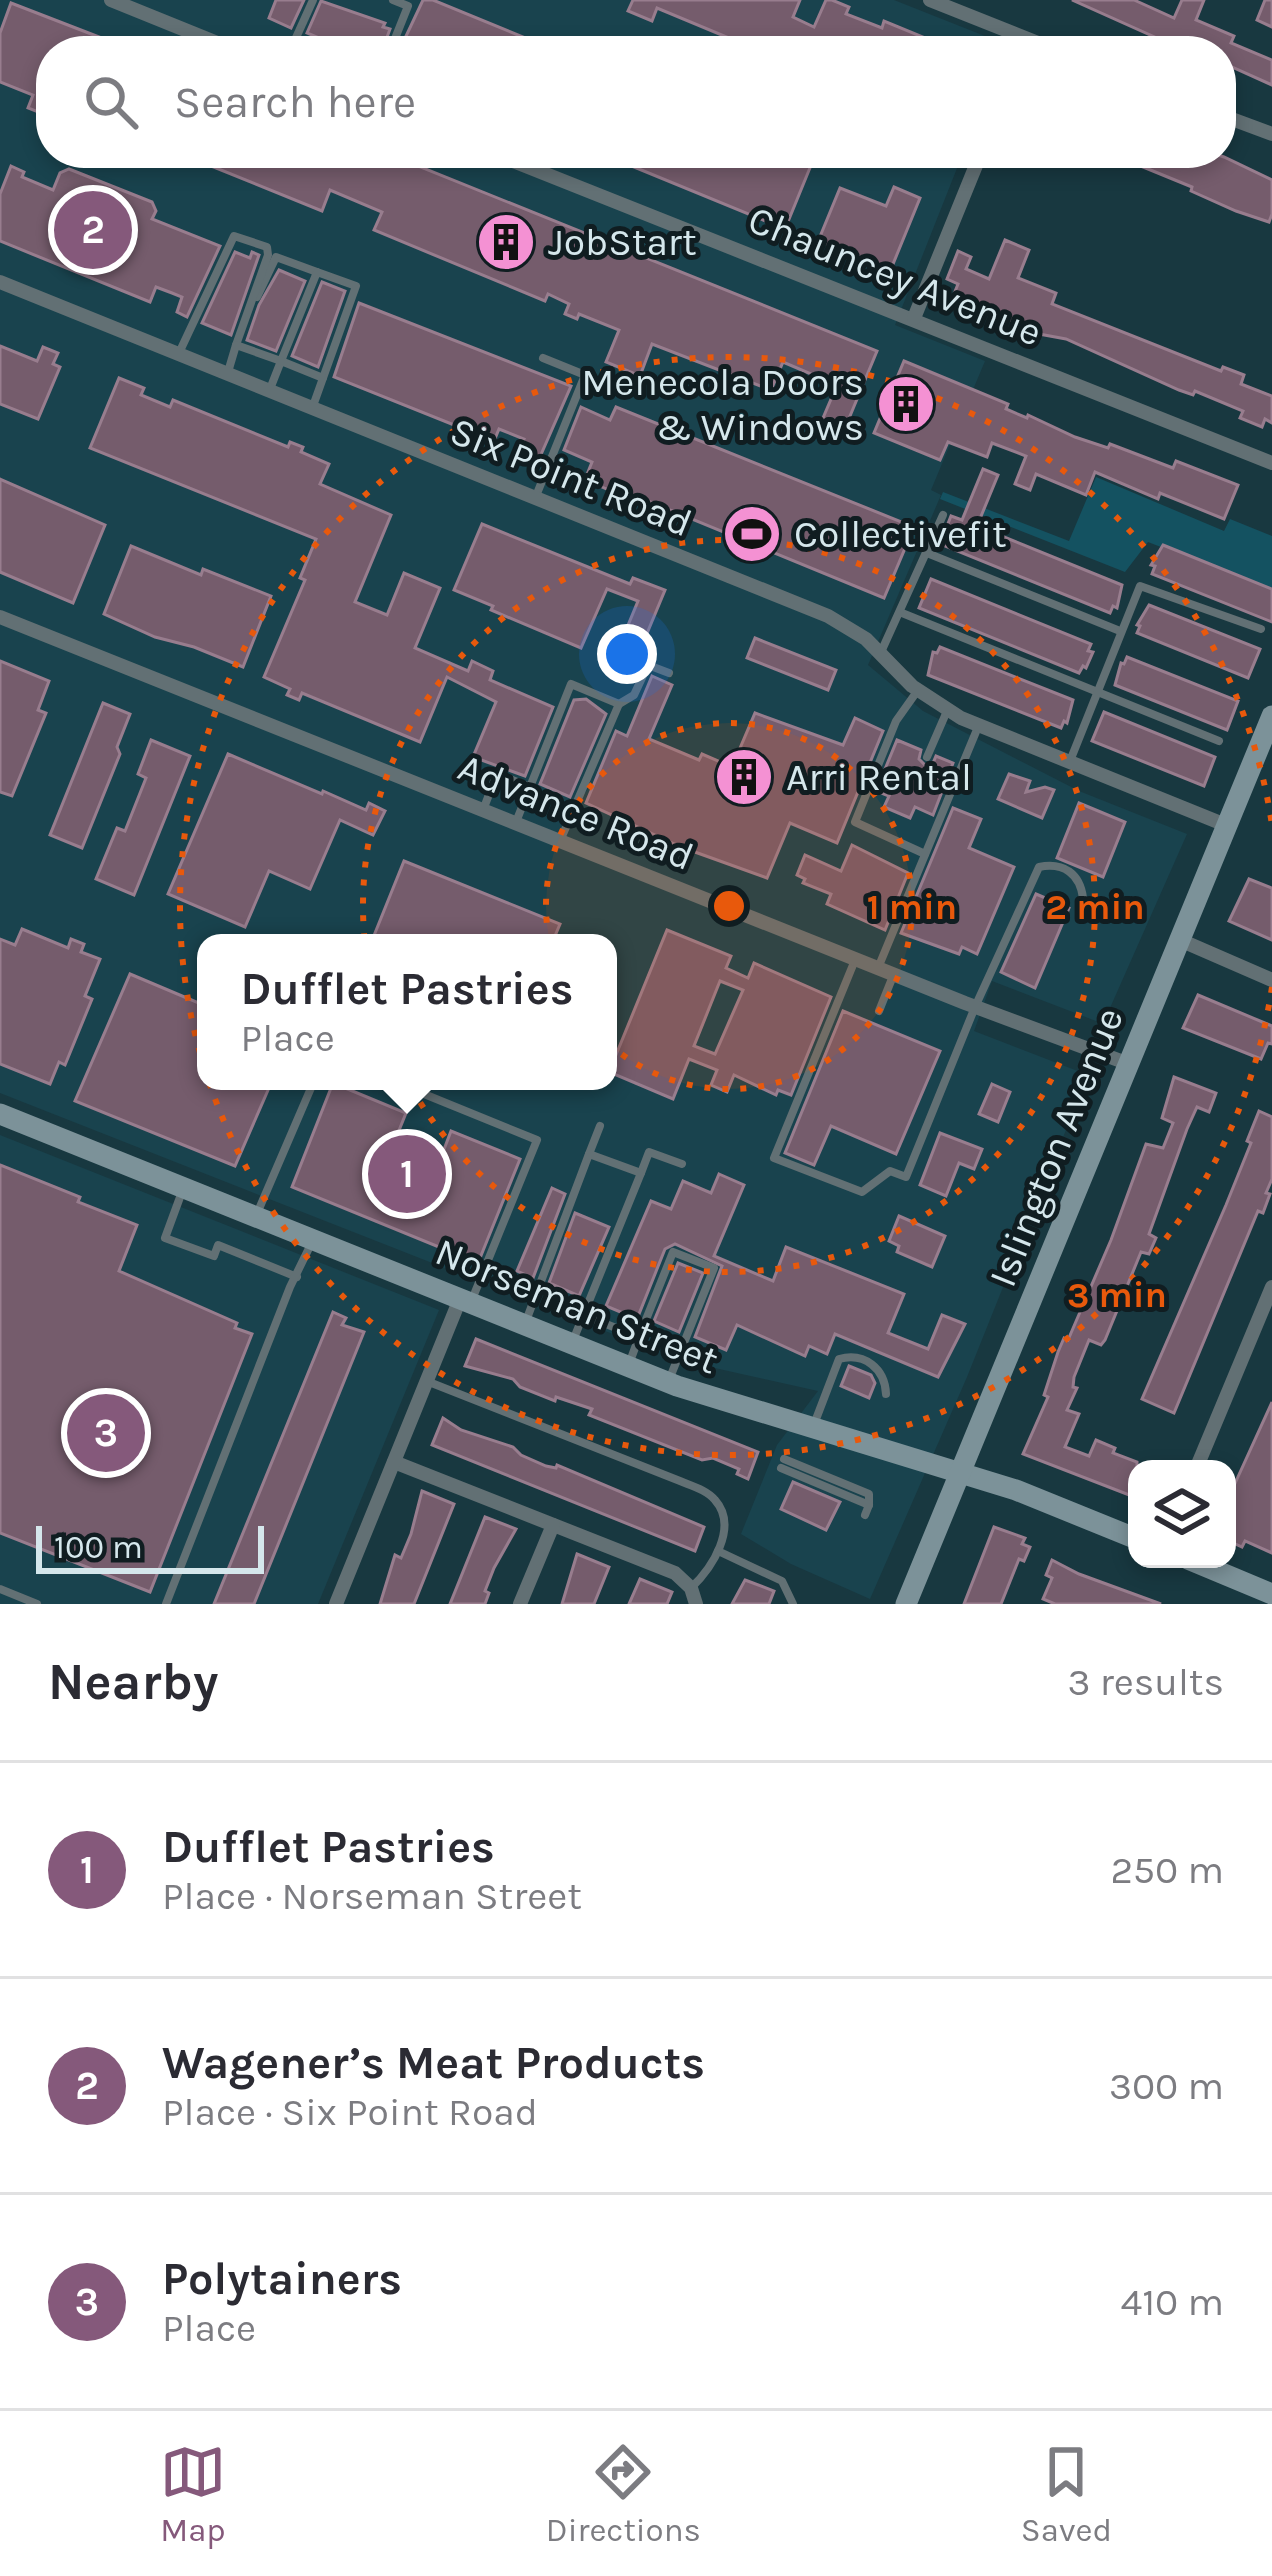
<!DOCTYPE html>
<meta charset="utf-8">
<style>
body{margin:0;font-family:Karla,sans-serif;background:#f7f7f7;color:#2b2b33}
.controls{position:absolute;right:36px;bottom:36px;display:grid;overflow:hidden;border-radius:24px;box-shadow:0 6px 18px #0003}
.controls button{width:108px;height:108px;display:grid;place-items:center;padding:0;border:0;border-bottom:3px solid #e1e1e2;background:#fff;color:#2b2b33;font:60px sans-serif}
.scale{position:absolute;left:36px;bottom:30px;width:228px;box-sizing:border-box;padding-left:12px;border:6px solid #d5e7ec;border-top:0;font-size:33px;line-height:42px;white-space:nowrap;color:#d5e7ec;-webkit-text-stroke:9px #101d21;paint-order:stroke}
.you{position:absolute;left:627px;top:654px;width:42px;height:42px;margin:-30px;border:9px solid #fff;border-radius:50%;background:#1a73e8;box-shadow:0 0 0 18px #1a73e833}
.badge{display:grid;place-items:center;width:78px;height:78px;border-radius:50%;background:#85597b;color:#fff;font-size:39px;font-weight:700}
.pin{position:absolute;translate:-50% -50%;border:6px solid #fff;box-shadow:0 3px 12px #0006}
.popup{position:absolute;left:197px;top:934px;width:420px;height:156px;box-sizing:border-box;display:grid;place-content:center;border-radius:24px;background:#fff;filter:drop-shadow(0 3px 9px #0005);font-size:39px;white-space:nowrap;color:#7c7c81}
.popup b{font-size:45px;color:#2b2b33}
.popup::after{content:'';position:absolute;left:50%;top:100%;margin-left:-24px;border:24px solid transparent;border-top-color:#fff}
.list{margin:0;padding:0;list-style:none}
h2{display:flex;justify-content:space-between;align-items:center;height:156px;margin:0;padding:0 48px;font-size:51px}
h2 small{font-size:39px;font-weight:400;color:#7c7c81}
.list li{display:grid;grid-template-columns:78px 1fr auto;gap:36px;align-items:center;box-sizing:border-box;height:216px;padding:0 48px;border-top:3px solid #e1e1e2}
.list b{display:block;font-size:45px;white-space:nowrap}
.list p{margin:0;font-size:39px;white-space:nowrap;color:#7c7c81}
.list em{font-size:39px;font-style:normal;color:#7c7c81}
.icon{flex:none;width:66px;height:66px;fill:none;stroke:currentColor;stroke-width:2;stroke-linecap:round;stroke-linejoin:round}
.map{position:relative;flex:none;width:1272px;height:1604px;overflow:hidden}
.search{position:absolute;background:#fff;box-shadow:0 6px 18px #0003;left:36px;right:36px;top:36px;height:132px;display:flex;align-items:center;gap:30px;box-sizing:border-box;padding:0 42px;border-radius:48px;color:#7c7c81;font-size:45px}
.sheet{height:804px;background:#fff}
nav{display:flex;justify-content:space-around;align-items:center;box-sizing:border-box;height:168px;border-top:3px solid #e1e1e2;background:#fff;font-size:33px;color:#7c7c81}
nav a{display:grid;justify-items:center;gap:6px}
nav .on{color:#85597b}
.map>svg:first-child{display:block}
</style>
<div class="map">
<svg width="1272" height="1604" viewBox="0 0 1272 1604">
<rect width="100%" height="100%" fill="#183840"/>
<g fill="#19434e" fill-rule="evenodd">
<path d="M0,0H894L1005,44L1003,51H51V153H963L895,325L985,361L931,490L941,495L868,665L923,711L1079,791L1187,834L1106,1017L1096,1021L992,981L974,1031L1088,1075L967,1377L870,1599L791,1564L741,1534L777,1445L818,1391L679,1360L0,1093ZM206,943H608V1081H206Z"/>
<polygon points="0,1135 439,1310 318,1604 0,1604"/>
</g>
<polygon fill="#145261" points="1096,477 1224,531 1230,519 1272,536 1272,590 1148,542 1125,572 940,499 943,492 1069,541"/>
<g fill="#755c6c" stroke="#987d8e" stroke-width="3" fill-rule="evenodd">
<polygon points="276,0 304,0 291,28 269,18"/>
<polygon points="423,0 433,0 557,51 399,51"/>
<polygon points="633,0 800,0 793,17 814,27 826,0 832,0 849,7 846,14 882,28 884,21 923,37 918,51 760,51 657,8 652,21 628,11"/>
<polygon points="1072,0 1134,0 1174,18 1182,0 1204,0 1196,20 1234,36 1231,43 1272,60 1272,85 1221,62 1221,51 1186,51"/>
<polygon points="1265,0 1272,0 1272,27 1257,20"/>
<polygon points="321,1 385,23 383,27 390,29 382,51 350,51 307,33"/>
<polygon points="11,3 99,37 133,51 51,51 51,117 28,108 33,95 0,82 0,33"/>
<polygon points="179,153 386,153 877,351 845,428 823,418 837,385 783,362 771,390 652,344 640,376 606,362 619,330 579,314 577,319 565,314 569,304 548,294 545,301 374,230 382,212 330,190 322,211"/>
<polygon points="600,153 816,153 785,229"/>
<polygon points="1109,153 1212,153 1224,157 1272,180 1272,214 1269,222 1236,211 1191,191 1192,187"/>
<polygon points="11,166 24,172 22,177 53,190 60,173 69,169 152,202 156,211 152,219 220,246 187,317 177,312 182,297 172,293 156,287 150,302 0,241 0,194"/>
<polygon points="894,187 920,198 891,269 821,242 819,239 840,188 886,206"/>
<polygon points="1005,240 1029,250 1018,278 1056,293 1052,304 1221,371 1223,367 1244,375 1241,384 1272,396 1272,423 1265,419 1262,427 1240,418 1243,411 1195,391 1193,395 1179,390 1066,339 1039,334 954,294 958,284 947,279 958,251 971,257 966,269 989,279"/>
<polygon points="235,252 250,258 252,252 259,255 231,335 202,323"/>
<polygon points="279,270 305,281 276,351 247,340 259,305"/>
<polygon points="322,282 345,291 318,367 292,356"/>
<polygon points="359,303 571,386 539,459 519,450 524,439 499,429 494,441 334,377"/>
<polygon points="0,346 37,361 43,347 58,353 53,364 60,367 38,419 0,404"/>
<polygon points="904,361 1008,404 1006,409 1027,418 1028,415 1075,437 1108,448 1110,444 1173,468 1176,461 1238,485 1224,519 1160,493 1158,499 1095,472 1086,495 1036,474 1030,490 1015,484 1026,456 992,443 987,457 948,442 940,460 874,433"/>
<polygon points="119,378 144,388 141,395 170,407 173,400 288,447 290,442 303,447 301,452 329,464 320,484 391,515 355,602 387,615 404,573 440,588 415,648 468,671 472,661 493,671 490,680 553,707 525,776 473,757 496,702 447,677 420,742 302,693 299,700 287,695 290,689 264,677 305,580 300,578 316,539 90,448"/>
<polygon points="581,407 610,420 616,407 914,527 884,598 614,487 611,491 593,483 586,477 592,462 564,450"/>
<polygon points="983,469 998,475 977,526 1122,585 1117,608 1113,606 1110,613 940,544 951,516 962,520"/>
<polygon points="0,479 105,525 73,603 0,572"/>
<polygon points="482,524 630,584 633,578 665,590 643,643 624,635 638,601 607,589 581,648 491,610 493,606 454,590"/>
<polygon points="1163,545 1272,589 1272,622 1152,574 1155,566 1151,565"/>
<polygon points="131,546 201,575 203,569 271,596 243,667 194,647 155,637 104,614"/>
<polygon points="931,579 1091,644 1088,651 1093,652 1086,668 1083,666 1079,673 919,608"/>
<polygon points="1149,605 1260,649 1248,678 1137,633 1140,626 1137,625"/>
<polygon points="755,638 836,670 828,690 747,658"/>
<polygon points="940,647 1073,700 1067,723 1064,721 1061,728 928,675 933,652 937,653"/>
<polygon points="1127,657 1238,701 1227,730 1115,685 1121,663 1124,664"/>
<polygon points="0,661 49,681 38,710 46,713 12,796 0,792"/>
<polygon points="652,676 672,685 649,739 699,760 702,754 732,767 755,713 843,745 855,718 883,731 837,843 790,823 767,878 681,847 586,803 616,731 627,736"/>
<polygon points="586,699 606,714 570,797 540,784 574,700"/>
<polygon points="103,703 130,714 117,747 120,754 82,848 50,835"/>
<polygon points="1104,712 1215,757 1204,786 1092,741"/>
<polygon points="151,740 190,756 134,895 96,879 117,828 125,831 146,778 138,774"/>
<polygon points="897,740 921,750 919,759 925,765 933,763 936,756 953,763 933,815 915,807 910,818 884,807 889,796 876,791"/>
<polygon points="228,754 322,794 323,791 366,810 369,803 385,811 373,835 340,820 310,889 269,871 245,927 168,894"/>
<polygon points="1009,774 1030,781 1026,792 1045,787 1054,790 1042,818 998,799"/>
<polygon points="1079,803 1125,822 1103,877 1057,858"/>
<polygon points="953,808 981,819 969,848 1014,867 977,954 962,947 959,954 901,933"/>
<polygon points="852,845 908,873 885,930 827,904 831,894 803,883 805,879 797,875 805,855 841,871"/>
<polygon points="404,861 560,924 552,943 371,943"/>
<polygon points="1249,879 1272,888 1272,940 1229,921"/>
<polygon points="1036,894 1069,908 1035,988 1001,972"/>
<polygon points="22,929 68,948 71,939 84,944 81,952 100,959 85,996 92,999 65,1065 59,1062 50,1084 0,1064 0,939 15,945"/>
<path d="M667,930L731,956L726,968L748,978L754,963L831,997L791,1095L778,1090L776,1095L734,1075L727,1092L711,1085L717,1070L689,1059L673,1099L609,1072ZM720,981L743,990L715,1054L694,1046Z"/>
<polygon points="130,974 206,1006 206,1081 272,1081 235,1166 75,1101"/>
<polygon points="1198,995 1272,1026 1272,1044 1268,1043 1261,1059 1183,1028"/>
<polygon points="843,1011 940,1051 896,1154 831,1126 814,1165 785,1153"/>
<polygon points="1174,1077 1216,1093 1209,1112 1197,1107 1187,1129 1149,1234 1156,1238 1149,1254 1141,1252 1105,1340 1101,1345 1089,1340 1074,1377 1073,1387 1077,1388 1067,1410 1079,1414 1065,1447 1089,1456 1096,1440 1115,1448 1113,1453 1137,1462 1137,1498 1023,1454 1048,1397 1044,1395 1058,1352 1064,1338 1068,1340 1111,1240 1146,1144 1163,1148 1173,1123 1162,1118"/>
<polygon points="333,1083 406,1113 398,1133 443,1152 451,1131 520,1159 478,1263 292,1187"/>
<polygon points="992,1084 1010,1092 998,1122 979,1114"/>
<polygon points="1259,1111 1272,1117 1272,1179 1266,1193 1270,1194 1263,1213 1258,1211 1174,1413 1142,1399 1226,1205 1251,1143 1247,1141"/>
<polygon points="940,1133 982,1149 974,1169 959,1163 946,1196 920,1185"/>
<polygon points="0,1165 80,1197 78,1202 137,1225 119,1271 237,1323 235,1328 252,1334 150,1592 0,1533"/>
<polygon points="719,1174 744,1185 714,1256 773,1281 786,1247 904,1294 888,1333 928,1349 942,1315 965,1324 938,1377 835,1334 827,1354 809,1346 805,1356 737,1325 726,1350 695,1337 722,1266 675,1244 665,1249 637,1319 606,1306 651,1201 671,1209 683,1181 711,1193"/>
<polygon points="552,1188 565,1194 533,1278 517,1271"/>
<polygon points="575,1213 609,1227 579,1296 549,1283"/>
<polygon points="899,1216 945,1236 932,1267 897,1252 899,1246 889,1241"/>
<polygon points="678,1263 703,1273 679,1332 654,1321"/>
<polygon points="333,1312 346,1318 342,1325 364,1332 254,1604 214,1604"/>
<polygon points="476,1339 758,1452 748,1479 737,1474 739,1469 713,1458 702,1460 589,1415 592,1409 556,1397 555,1401 520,1387 513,1379 465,1366"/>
<polygon points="849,1366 871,1375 875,1383 869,1398 841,1386"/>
<polygon points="1272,1402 1272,1553 1245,1541 1242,1547 1227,1540 1227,1501"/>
<polygon points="443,1418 461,1430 513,1447 521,1455 546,1466 556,1468 557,1465 704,1527 695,1551 432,1445"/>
<polygon points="793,1482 840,1502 826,1530 781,1509"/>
<polygon points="422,1491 454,1504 414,1604 380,1604 395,1555 401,1558 411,1534"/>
<polygon points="485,1517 516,1529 494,1568 485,1591 489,1593 485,1604 450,1604"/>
<polygon points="994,1527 1025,1538 1022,1544 1030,1547 1024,1561 1019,1559 1001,1604 964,1604"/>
<polygon points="577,1554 609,1567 594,1604 562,1604"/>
<polygon points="1052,1560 1079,1574 1161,1604 1055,1604 1043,1599 1052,1578 1046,1575"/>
<polygon points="640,1579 672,1592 667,1604 629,1604"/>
<polygon points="745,1580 774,1591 769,1604 732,1604"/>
</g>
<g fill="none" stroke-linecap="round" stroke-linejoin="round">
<g stroke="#627074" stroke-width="8">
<polyline points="290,51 313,0"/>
<polyline points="390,51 408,6 393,0"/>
<polyline points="257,297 276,257 317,272"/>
<polyline points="179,353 234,236 267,247 268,255 236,345"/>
<polyline points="228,372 236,345 281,361 317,272 356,286 323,378"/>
<polyline points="270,389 281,361 323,378 313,406"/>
<polyline points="536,496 585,375 543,358"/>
<polyline points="927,553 1120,631"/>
<polyline points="902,613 1219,741"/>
<polyline points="881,652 943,515"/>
<polyline points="918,690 896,721 855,822 925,854"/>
<polyline points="619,704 634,695 648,665 669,673"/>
<polyline points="927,757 947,711"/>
<polyline points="1070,761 1140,586 1261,629"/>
<polyline points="483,810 497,774 530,787"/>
<polyline points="516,822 571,684 619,704 560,841"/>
<path d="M855,960L774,1158L862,1192L890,1171L906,1177L975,1007L1039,867C1064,862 1080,874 1083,898"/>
<polyline points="878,968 978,727"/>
<polyline points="879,1011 893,976"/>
<polyline points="392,1081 537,1140 471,1302"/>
<polyline points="589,1154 600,1126"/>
<polyline points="641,1173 649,1152 682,1164"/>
<polyline points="183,1189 165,1238 214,1256 218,1245 297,1277"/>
<polyline points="256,1216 314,1081"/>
<polyline points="583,1315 639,1337 629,1364"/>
<polyline points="526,1321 589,1154 641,1173 572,1343"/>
<polyline points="639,1337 673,1252 714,1268 669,1380"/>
<path d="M429,1382L680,1481C692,1486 707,1490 715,1500C739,1527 712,1568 691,1588"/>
<path d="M813,1427L839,1359C865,1352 885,1369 886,1394"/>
<polyline points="784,1459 869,1494 869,1505"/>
<polyline points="781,1468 869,1505 865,1515"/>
<polyline points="718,1551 782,1581 793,1604"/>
<polyline points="0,1589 37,1604"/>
<polyline points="166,1604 290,1287 311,1244"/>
</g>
<g stroke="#627074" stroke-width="14">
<polyline points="111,0 237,51"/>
<polyline points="930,0 1058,51"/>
<polyline points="1221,115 1272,134"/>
<polyline points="493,153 1272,463"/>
<polyline points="0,282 828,616 866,639 912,686 961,718 1228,826"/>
<polyline points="914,318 981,153"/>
<polyline points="0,617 965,1003 1129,1064"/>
<polyline points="1180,940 1272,980"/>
<polyline points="394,1462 675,1573 691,1588 696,1604"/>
<polyline points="1196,1469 1272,1287"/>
<polyline points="336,1604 460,1299"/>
<polyline points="520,1604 553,1525"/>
</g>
<g stroke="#7c9299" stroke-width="21">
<polyline points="0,1114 677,1386 1016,1490 1137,1539"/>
<polyline points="1188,1559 1272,1594"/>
<polyline points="906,1604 1272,716"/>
</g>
</g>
<circle cx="729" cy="906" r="183" fill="#e8590c" fill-opacity=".12"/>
<g fill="none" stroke="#e8590c" stroke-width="6" stroke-dasharray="6 12">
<circle cx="729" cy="906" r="183"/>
<circle cx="729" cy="906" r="366"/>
<path d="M1272 987A549 549 0 1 1 1272 825"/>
</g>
<defs>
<g id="building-disc" transform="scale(3)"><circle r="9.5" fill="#f491d3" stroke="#101d21"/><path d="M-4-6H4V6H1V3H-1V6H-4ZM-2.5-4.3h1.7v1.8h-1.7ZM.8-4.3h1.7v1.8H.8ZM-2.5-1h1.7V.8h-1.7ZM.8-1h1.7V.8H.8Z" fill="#111"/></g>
<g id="stadium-disc" transform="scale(3)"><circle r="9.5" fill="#f491d3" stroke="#101d21"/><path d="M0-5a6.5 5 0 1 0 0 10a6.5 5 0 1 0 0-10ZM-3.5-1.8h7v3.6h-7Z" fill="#111"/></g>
</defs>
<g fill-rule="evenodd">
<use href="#building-disc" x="506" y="242"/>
<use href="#building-disc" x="906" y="404"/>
<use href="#stadium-disc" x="752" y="534"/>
<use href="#building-disc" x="744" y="777"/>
</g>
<g text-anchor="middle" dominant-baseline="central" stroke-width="10" stroke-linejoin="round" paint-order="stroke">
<g font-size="39" fill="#d5e7ec" stroke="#101d21" text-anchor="start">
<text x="548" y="242">JobStart</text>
<text x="864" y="382" text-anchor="end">Menecola Doors<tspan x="864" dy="45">&amp; Windows</tspan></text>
<text x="794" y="534">Collectivefit</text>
<text x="786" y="777">Arri Rental</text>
</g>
<g font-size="39" fill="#d5e7ec" stroke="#101d21">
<text transform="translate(895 276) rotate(22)">Chauncey Avenue</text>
<text transform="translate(571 477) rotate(22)">Six Point Road</text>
<text transform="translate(576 812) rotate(22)">Advance Road</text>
<text transform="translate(1056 1147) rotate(-68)">Islington Avenue</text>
<text transform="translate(577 1306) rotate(22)">Norseman Street</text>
</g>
</g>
<circle cx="729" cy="906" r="18" fill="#e8590c" stroke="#101d21" stroke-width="6"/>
<g font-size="36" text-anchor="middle" font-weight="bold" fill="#e8590c" stroke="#101d21" stroke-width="10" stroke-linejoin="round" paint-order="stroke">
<text x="912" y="919">1 min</text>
<text x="1095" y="919">2 min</text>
<text x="1117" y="1307">3 min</text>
</g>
</svg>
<div class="controls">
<button><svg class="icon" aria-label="layers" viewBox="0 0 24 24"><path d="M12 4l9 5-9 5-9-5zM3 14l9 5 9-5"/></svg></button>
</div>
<div class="scale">100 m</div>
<div class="you"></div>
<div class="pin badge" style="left:407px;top:1174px">1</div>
<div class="popup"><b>Dufflet Pastries</b>Place</div>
<div class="pin badge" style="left:93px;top:230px">2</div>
<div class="pin badge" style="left:106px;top:1433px">3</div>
<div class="search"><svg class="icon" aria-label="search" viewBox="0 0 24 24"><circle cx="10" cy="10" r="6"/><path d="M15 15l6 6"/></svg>Search here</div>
</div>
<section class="sheet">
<h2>Nearby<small>3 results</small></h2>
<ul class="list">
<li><span class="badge">1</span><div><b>Dufflet Pastries</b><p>Place · Norseman Street</p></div><em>250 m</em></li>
<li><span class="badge">2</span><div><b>Wagener’s Meat Products</b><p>Place · Six Point Road</p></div><em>300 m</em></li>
<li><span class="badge">3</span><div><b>Polytainers</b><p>Place</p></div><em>410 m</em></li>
</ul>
</section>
<nav>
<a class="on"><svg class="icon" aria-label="map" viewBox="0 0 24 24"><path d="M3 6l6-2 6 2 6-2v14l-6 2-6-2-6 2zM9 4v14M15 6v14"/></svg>Map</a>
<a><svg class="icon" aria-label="directions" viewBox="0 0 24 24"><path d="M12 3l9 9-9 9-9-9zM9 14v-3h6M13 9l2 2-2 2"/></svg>Directions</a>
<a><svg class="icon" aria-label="saved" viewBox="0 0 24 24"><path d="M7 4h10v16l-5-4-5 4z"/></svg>Saved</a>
</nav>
